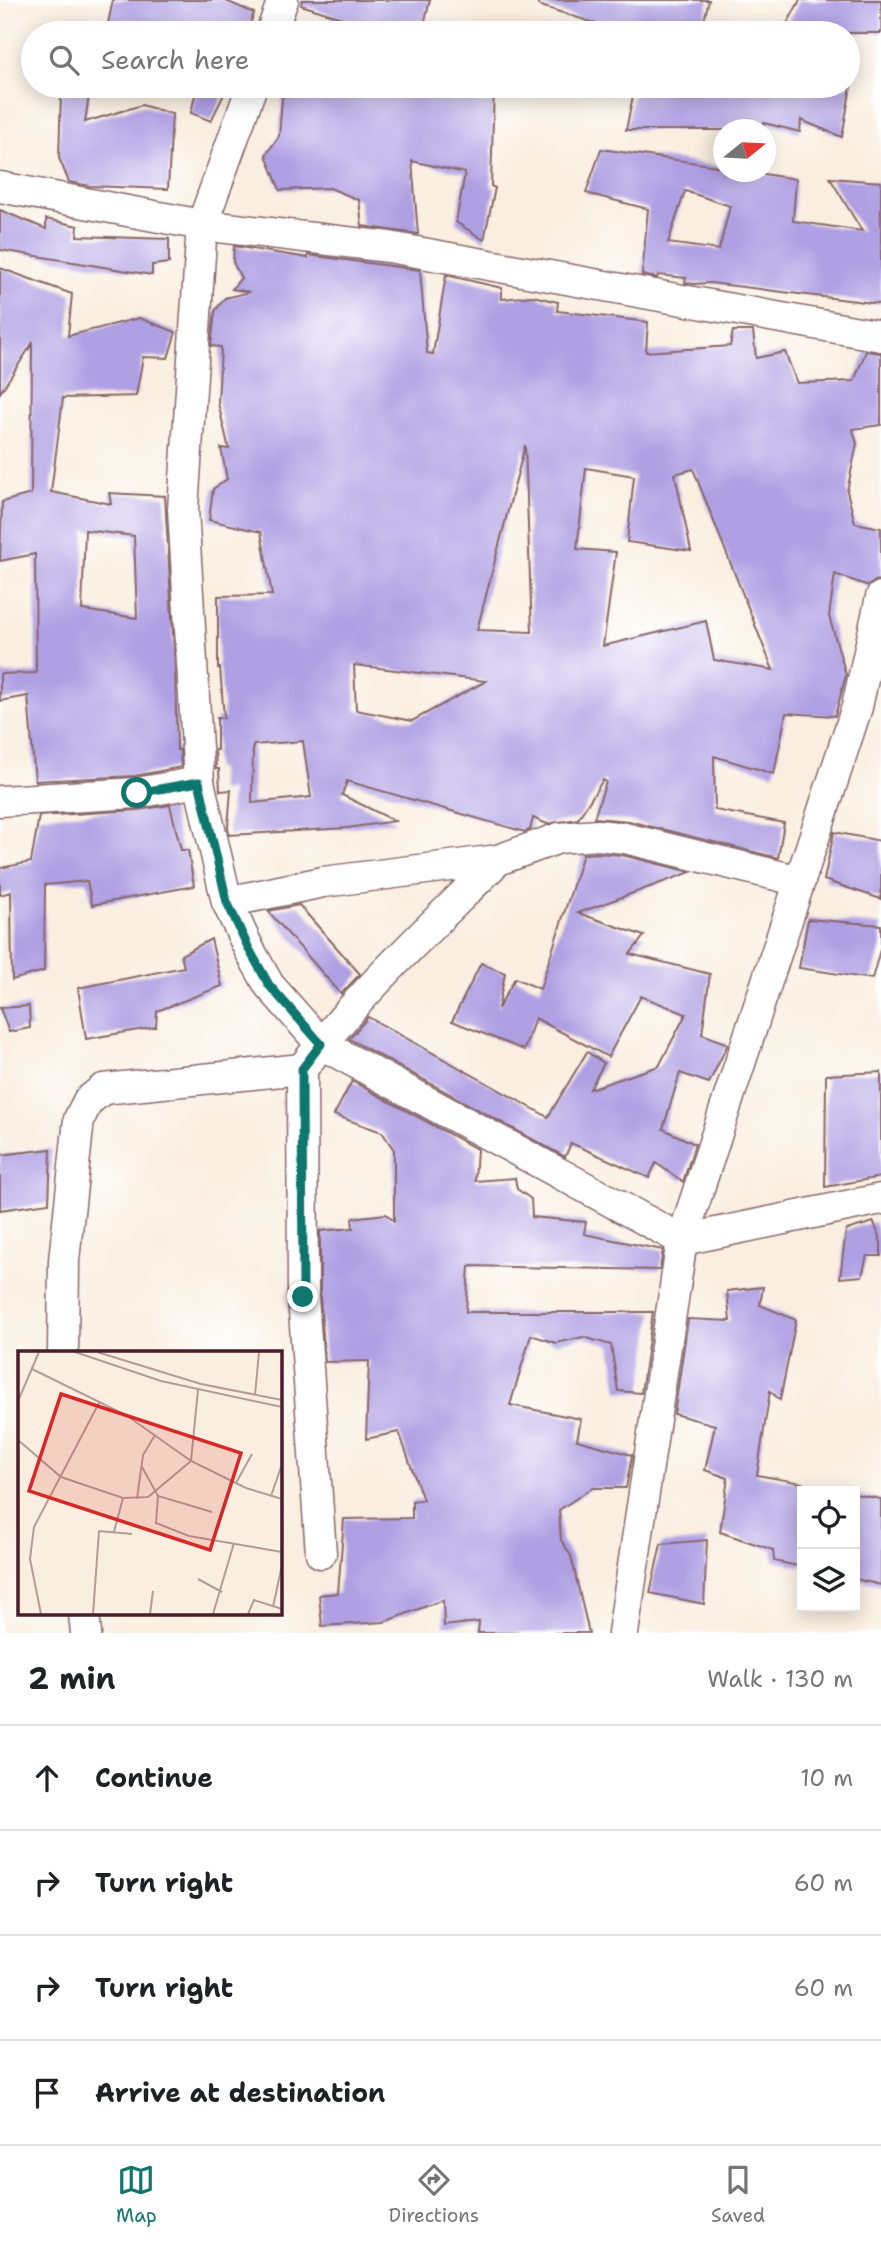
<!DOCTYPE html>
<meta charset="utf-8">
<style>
body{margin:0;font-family:"Shantell Sans",sans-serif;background:#f6f6f6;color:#202124}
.controls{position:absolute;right:21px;bottom:21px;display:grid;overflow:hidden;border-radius:0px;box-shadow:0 4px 18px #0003}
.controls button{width:63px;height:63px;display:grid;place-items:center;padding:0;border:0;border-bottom:2px solid #e0e0e0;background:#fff;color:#202124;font:35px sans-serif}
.compass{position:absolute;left:713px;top:119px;width:63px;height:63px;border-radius:50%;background:#fff;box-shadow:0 4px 18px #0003;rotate:72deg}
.stop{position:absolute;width:21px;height:21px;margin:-16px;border:5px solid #0f766e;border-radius:50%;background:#fff}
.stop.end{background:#0f766e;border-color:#fff;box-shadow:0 2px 7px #0008}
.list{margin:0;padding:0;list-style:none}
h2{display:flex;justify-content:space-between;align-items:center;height:91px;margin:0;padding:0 28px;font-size:30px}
h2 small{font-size:23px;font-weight:400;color:#757577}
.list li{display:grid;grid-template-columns:46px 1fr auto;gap:21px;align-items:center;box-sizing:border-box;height:105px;padding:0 28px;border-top:2px solid #e0e0e0}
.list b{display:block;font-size:26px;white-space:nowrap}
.list em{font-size:23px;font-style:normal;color:#757577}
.icon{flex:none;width:38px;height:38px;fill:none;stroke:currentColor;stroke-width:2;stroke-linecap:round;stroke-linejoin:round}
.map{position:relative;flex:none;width:881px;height:1633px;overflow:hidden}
.search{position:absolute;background:#fff;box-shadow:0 4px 18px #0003;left:21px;right:21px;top:21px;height:77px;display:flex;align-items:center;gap:18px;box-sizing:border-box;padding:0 24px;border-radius:38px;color:#757577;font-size:26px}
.sheet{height:511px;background:#fff}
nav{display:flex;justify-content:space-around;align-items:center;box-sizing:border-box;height:98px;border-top:2px solid #e0e0e0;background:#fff;font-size:19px;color:#757577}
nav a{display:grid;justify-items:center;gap:4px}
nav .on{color:#0f766e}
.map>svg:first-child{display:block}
</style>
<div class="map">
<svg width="881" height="1633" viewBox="0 0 881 1633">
<rect width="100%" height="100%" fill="#fff"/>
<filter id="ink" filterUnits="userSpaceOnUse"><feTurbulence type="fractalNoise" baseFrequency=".0143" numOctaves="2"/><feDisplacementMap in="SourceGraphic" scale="14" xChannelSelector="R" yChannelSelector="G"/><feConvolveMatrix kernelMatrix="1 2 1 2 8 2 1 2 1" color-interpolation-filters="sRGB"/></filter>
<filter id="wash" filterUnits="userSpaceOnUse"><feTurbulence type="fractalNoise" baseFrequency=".00686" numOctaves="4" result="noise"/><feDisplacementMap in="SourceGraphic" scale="28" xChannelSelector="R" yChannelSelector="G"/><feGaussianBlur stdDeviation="1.57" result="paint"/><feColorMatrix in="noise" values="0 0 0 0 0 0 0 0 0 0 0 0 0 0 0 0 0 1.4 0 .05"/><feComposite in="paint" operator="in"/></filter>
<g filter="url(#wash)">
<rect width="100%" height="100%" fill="#f9eedf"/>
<g id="blocks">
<g fill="#af9fe3" fill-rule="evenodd">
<polygon points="113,0 224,0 254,13 247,33 106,33"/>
<polygon points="302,0 430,0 422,33 389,33 301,5"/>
<polygon points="538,0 709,0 703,25 655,23 654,33 625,33 538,5"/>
<polygon points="800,0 881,0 881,33 782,33"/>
<polygon points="197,86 228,86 211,121 191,113"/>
<polygon points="283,86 319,86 350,90 351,86 494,86 491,186 495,188 484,240 456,222 465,173 412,161 418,234 362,226 359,200 330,188 280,190 266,155 279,136"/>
<polygon points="635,86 851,86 842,137 801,120 800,132 764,123 763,130 626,130"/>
<polygon points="90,89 85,122 142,105 172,114 168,189 90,186 69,182 59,158 61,93"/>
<path d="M601,149L724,167V172H750L796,179L793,221L862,231L830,178L881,182V304L710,283L694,284L685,283L686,278L658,275L657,278L642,275L648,209L586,193ZM685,191L730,206L719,250L668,243Z"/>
<polygon points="0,210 46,229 46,219 78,226 77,236 169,239 169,263 152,265 152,275 0,250"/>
<path d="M234,246L308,258V255L420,270L427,353L433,354L446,275L502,288V299L533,296L558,302L557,311L648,322L646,352L730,346L733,331H753L756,358L785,352L797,383L854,381L866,351L881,353V425L853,429L857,444L847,491L855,523L881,528V580L875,581L868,586L835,574L829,616L846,675L835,716L786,713L774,774L714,756L715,810L784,823L778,858L629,821L594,818L606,782L603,780L578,819L547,824L533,818L530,830L525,832L347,781L342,795L395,821L347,828L229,835L228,827L231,790L220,791L219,769H216L215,750H217V718H224L220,668H218V596L272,595L261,532L209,520L213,489L227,479L221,448L229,449L218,403L221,347L211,346L215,311L225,298L250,292L232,289L241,278L233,262ZM525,445L532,632L477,630ZM586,468L634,476L627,542L691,551L675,474L693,469L773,670L714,660L706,621L603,646L616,552L577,549ZM354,665L486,681L412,721L356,710ZM303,741L311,797L252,803L253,745Z"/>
<path d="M0,268L72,294L68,336L139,318L176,332L168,358L143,357L136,396L63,398L51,492L111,504L109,493L165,496L175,668L177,750H180L181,767L135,776L35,781L28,696L0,701V674L36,673L35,554L0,561L2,502L31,494L32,344L0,393ZM85,530L134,536L137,618L82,610Z"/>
<polygon points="170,805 181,850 188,850 194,886 92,905 87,881 45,885 44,971 12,980 11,892 0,895 0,868 31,862 39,816 138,810"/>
<polygon points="834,832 881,841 881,899 824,880"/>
<polygon points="598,853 622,855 691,872 578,913 644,936 630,954 710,974 702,1034 728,1044 709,1083 680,1073 663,1129 695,1144 683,1182 656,1163 649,1178 571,1143 565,1157 349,1039 368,1017 548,1117 587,1052 604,1063 590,1089 659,1066 686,1014 641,996 608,1057 535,1018 524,1050 452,1021 481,963 505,973 498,1009 515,978 540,989 583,854"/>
<polygon points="299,905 360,974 341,994 268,911"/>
<polygon points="808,919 881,925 881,946 872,979 799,968"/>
<polygon points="211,939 222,986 157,1011 156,1027 86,1039 78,988 184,967 181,955"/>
<polygon points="29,1006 30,1028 9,1032 0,1008"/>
<polygon points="881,1072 881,1177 825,1187 826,1075"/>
<polygon points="352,1081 477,1149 475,1181 515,1178 517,1189 531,1199 532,1217 586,1222 584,1234 663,1250 660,1270 469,1266 466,1312 653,1312 641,1393 618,1391 611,1345 583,1337 556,1343 531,1335 510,1405 581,1419 577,1440 632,1455 626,1488 592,1488 559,1510 561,1540 571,1556 589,1633 478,1633 479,1622 444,1626 443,1600 384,1622 322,1626 319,1595 338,1593 344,1519 412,1518 412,1501 423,1500 399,1432 366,1439 369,1361 325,1362 320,1296 320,1231 353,1228 352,1218 386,1214 394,1221 394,1150 382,1132 334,1115"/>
<polygon points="51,1149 49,1203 0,1210 0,1155"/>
<polygon points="874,1222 881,1243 881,1256 867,1256 862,1276 840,1278 846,1230"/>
<polygon points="763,1287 760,1305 796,1320 780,1400 770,1391 757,1475 802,1483 802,1567 774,1561 773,1550 720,1532 728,1478 705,1470 715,1425 674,1414 688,1319 730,1321 727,1291"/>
<polygon points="855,1494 881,1499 881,1585 855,1579"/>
<polygon points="707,1540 704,1604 650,1593 661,1544"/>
</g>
</g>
</g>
<g filter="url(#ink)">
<use href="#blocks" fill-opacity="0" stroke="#87676a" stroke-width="2"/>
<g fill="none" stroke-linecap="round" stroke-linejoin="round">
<g stroke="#87676a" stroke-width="33">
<g id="minor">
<polyline points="271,33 283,0"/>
<polyline points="252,86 202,225 183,509 199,782 227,902 249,949 269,985 321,1044 682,1240 881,1199"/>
<polyline points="0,187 202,225 389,247 881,336"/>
<polyline points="0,801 137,793 199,782"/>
<polyline points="227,902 323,882 498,860 559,838 598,835 625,838 800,881"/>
<polyline points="63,1353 64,1260 79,1119 88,1101 103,1089 302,1069"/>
<path d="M321,1553L303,1297L302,1069C359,993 431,927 498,860"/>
<polyline points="84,1614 86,1633"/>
<polyline points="623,1633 682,1240 857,707 881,597"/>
</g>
</g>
<use href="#minor" stroke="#fff" stroke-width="30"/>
</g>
</g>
<g fill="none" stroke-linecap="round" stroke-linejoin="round" filter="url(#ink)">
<polyline stroke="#0f766e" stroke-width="9" points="137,793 199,782 227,902 249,949 269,985 321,1044 302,1069 303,1297"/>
</g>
<g transform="translate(18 1351)">
<rect width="264" height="264" fill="#f9eedf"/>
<path fill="none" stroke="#b39b97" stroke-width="2" d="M57,1L143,30L264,56M79,1L183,33L264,49M14,18L108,64L173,110L228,137L264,148M237,44L241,1M0,50L21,1M0,89L43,126L105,147L130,146L173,110L180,39M124,116L140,145L194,161M218,132L234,103M140,145L138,172L171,185L264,201M253,145L263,116M119,148L125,104L137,84M96,181L105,147M180,228L204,241M255,256L264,214M23,263L12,208L16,176L82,50M75,263L81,180L114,183M132,263L135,240M195,263L216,192M230,263L236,249L264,258"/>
<path fill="#d62828" fill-opacity="0.15" stroke="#d62828" stroke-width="3.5" d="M43,43L223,102L192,199L11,140Z"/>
<rect width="264" height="264" fill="none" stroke="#4a1f2b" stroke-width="3.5"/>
</g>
</svg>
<div class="controls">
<button><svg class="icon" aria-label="locate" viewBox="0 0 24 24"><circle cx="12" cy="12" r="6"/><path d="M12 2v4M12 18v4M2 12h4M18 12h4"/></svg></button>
<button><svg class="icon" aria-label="layers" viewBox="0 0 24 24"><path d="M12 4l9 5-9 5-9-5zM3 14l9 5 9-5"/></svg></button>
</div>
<svg class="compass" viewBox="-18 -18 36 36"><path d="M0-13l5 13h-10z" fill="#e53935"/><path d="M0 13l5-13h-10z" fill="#757577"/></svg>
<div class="stop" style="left:137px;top:793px"></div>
<div class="stop end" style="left:303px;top:1297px"></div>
<div class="search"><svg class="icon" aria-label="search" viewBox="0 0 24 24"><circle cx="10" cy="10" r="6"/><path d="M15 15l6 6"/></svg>Search here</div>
</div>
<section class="sheet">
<h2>2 min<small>Walk · 130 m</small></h2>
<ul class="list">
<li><svg class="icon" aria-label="ahead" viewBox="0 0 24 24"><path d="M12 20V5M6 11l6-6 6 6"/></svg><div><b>Continue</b></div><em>10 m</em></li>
<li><svg class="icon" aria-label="right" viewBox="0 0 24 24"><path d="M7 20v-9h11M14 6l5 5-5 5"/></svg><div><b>Turn right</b></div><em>60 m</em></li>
<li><svg class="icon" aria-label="right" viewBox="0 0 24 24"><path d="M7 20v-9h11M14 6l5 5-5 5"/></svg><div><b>Turn right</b></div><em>60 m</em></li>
<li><svg class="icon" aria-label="arrive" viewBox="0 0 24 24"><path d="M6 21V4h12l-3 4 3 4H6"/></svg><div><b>Arrive at destination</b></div></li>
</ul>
</section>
<nav>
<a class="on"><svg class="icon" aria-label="map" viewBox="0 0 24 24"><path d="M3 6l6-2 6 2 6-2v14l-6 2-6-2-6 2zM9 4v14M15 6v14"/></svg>Map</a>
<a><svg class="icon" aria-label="directions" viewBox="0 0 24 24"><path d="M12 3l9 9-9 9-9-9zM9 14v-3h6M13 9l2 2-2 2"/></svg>Directions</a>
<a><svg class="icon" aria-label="saved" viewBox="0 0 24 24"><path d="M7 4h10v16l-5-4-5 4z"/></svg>Saved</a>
</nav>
